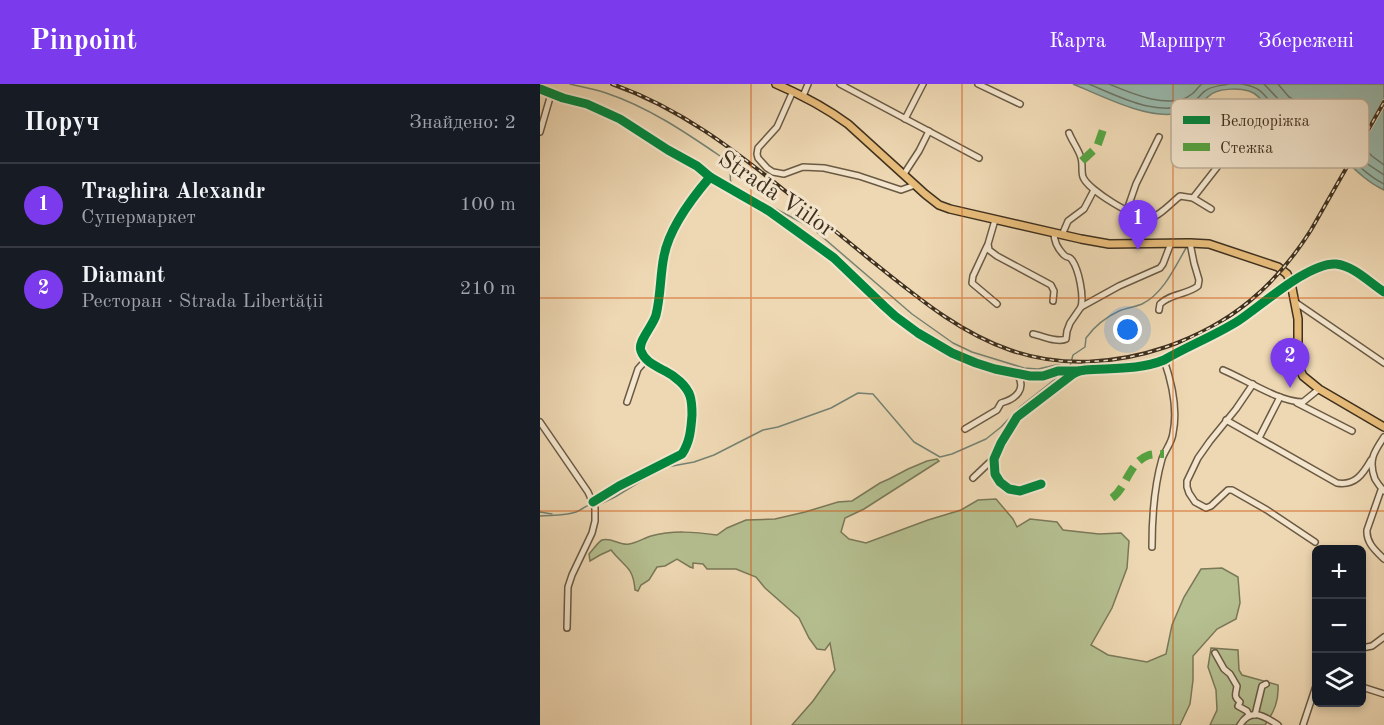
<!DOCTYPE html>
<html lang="uk">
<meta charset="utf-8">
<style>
body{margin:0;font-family:"Old Standard TT",serif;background:#20242c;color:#f1f3f6}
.controls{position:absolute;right:18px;bottom:18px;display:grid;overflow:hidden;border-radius:9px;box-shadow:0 3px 9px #0003}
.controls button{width:54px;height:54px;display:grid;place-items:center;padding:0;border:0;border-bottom:2px solid #363941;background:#171b24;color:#f1f3f6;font:30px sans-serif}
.you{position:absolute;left:588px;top:246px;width:21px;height:21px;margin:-15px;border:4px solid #fff;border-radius:50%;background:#1a73e8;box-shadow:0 0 0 9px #1a73e833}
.badge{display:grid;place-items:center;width:39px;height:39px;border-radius:50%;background:#7c3aed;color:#fff;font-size:20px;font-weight:700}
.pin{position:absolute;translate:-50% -50px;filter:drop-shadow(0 2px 3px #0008)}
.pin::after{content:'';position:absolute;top:32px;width:21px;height:18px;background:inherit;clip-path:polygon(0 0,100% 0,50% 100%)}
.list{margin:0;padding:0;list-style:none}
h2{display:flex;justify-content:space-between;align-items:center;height:78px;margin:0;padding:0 24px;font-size:26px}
h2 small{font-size:20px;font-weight:400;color:#9ea1a6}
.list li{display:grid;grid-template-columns:39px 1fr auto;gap:18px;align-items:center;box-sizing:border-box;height:84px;padding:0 24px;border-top:2px solid #363941}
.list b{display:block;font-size:22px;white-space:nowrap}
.list p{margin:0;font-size:20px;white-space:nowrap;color:#9ea1a6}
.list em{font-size:20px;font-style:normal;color:#9ea1a6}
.icon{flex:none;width:33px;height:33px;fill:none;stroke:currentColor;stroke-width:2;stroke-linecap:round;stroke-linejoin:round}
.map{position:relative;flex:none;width:844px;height:641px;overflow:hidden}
header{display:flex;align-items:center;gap:36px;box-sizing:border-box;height:84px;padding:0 30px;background:#7c3aed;color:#fff}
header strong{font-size:28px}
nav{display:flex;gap:33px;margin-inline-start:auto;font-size:21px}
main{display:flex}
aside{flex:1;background:#171b24}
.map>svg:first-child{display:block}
</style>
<header>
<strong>Pinpoint</strong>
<nav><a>Карта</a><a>Маршрут</a><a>Збережені</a></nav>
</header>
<main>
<aside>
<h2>Поруч<small>Знайдено: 2</small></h2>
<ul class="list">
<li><span class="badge">1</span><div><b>Traghira Alexandr</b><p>Супермаркет</p></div><em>100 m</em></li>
<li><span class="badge">2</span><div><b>Diamant</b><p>Ресторан · Strada Libertății</p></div><em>210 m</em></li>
</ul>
</aside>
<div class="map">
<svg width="844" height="641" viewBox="0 0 844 641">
<rect width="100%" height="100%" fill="#eed8b3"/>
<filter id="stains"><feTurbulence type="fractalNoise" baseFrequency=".00333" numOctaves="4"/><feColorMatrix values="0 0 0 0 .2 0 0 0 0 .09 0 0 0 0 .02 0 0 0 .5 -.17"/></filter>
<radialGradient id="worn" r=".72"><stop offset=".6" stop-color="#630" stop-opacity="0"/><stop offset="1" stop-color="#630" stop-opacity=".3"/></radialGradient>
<g fill="#b5bf90" stroke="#7a7858" stroke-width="1.5">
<path d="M397,375L399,377L324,425L305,434L301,448L309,455L326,459L388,436L421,426L438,416L456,415L473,435L477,443L490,435L517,438L523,446L559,450L581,449L589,457L587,484L572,524L551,561L568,571L607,578L626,570L632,541L644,513L661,485L682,484L698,493L700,519L696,535L677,545L653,572V596L650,620L640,641H252L273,617L295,586L290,559L285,566L277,565L269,554L259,534L225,504L216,493L196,485H167L163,480L153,479V484L150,483L137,475L125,482L117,483L109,496L101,501L98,507L95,506C93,482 85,484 71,466L60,471L50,477L49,470C53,466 57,459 62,456C71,453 81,462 89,460C97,459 104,454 111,452C133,446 155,448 177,451L187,444L206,436L235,435L265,428L298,418L312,417L340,399L349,395L368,385L387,377Z"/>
<path d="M671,564L698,566L699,586L702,591L738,601C739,617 734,628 725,641H670L677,626L676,606L668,583Z"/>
</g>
<path fill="#99baad" stroke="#758374" stroke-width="1.5" d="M533,0H844V106C820,95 805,73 784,58C769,47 750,42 735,31C726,24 721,11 709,7C698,4 677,4 669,12C665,14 663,19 659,22C653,27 642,29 634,30C604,34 560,11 533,0Z"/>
<polygon fill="#eed8b3" points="844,14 844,24 809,84 805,81"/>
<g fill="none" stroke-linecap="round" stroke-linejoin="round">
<g stroke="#6c7566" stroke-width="1.5">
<path d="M549,0C580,13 618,34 652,19C658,16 660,10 665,7C671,2 680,2 688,0"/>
<path d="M569,0C590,9 631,27 652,10C655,8 658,3 662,0"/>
<path d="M702,0C726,4 723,14 739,26C753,37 772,42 787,53C807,67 821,89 844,100"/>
<polyline points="724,0 743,20 790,45 803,56 826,79 844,91"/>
<polyline points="738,0 749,13 793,37 807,47 832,72 844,81"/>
</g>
<g stroke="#758374" stroke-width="1.5">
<path d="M30,0C42,3 54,5 66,9C108,23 145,48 180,72C185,77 189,83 190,89C191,96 189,98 194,103L272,144L372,230L413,259L432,268L484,284L498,285L516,281H519L526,285"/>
<path d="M527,286L530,282L533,271L545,263L546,254C554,243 566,233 579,227C586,224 595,223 602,220C623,210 635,183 646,164"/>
<polyline points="58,421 75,413 114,389 127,383 154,378 174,371 223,346 238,343 291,324 318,309 333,310 374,358 400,373 412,370 446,355 461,343 481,322 523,289"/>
<polyline points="0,428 12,430"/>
<path d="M0,432C12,431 25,432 36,428C41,426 44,423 49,421"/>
</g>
<g stroke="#6a5a44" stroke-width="8">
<g id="minor">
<polyline points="300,0 439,74"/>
<polyline points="438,0 480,20"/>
<polyline points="0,5 23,14 47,20 80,35 128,66 157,82 170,93 229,127 294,174 344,222 355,232 378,249 412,269 436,279 455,285 490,292 503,292 518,287 539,287"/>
<polyline points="253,7 237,43 218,64 217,70 218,74 227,84 233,88 244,90 263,83 284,84 319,92 361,106 375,101"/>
<polyline points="263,12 268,0"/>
<polyline points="365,35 383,0"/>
<polyline points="0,48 11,10"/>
<path d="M529,49C532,57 539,66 541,74C543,80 541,87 543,93C548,106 597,136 610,134C620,132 631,119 640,112L653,114L671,125"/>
<polyline points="364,90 379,67 389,47"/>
<polyline points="653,114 678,82"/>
<polyline points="587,126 596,100 619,53"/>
<polyline points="455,136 448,160 449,166 457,172 511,201 514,207 513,217"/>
<path d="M514,149C514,157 518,165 524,171C530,176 527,170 532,176C539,186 544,212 541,223"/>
<polyline points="522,151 528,137 544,125 554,106"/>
<polyline points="447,162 433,192 432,199 457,220"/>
<polyline points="755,218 844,279"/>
<path d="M619,226L620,220C631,209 647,211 658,202L659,196L654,179L650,159"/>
<path d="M493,250C503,252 517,259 526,255L527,247L530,239L541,223L579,202L620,184L623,180L631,159"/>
<path d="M683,286C705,295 739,318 763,318L779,305"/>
<polyline points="713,300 696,325 670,357 658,374 647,397 647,403 649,409 655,418 666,424 671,422 688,406 692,406 727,426 775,458"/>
<polyline points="87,318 98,285 106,276"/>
<polyline points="757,319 812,347"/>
<path d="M686,336L797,399C815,402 823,390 831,376"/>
<polyline points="0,338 48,408 55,424 55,437 52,449 32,491 28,503 27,544"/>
<path d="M425,345L457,326L461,319C476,315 487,305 477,290"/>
<polyline points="719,354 740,313"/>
<polyline points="433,394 453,375"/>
<path d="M501,400L480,407L469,405L460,398L455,390L454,375L461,359L477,333L533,290L539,287L545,286C571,284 600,286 624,276C648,262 674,252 698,237C721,222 769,178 796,180C814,182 830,199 844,208"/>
<path d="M841,406L827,446C826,459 836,467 844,475"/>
<path d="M844,407C840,403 838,400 835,395C828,376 834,368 844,353"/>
<path d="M53,418L79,402L142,370C150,358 151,345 152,331C152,325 152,318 150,312C147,302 135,292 125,287C116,282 105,278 101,267C97,258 113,242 116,231C121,211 120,191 124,172C129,145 152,114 170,93"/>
<path d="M612,463C612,433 614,403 622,375C625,366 632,359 633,349C638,325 632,299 624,276"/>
<polyline points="822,564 832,562 844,553"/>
<path d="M675,569L684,585L690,590L697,602C696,610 693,612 700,618L698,622L707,627L709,631"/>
<polyline points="822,603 844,610"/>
<polyline points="715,631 722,602 726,600"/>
<path d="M700,641C711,623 724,632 738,641"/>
<polyline points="763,641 776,602"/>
</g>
</g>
<g stroke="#3e301f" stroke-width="10">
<path id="major" d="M236,0C262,11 286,24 308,40L385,110L399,121L410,125L541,155L569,160L650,159L669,160L738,183L747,190L751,199L758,235V281L763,292L779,305L844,343"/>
</g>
<use href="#minor" stroke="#f4e6ce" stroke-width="5"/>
<use href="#major" stroke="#e7bc7a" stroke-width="7"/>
<g stroke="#3e301f" stroke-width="4">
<path id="rail" d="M72,0C140,24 193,65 249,110C277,132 305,155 333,178C376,212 418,248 470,266C521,284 576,280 626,263C690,241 735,203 771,146L844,18"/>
</g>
<use href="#rail" stroke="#f4e6ce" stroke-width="1.5" stroke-dasharray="4.5" stroke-linecap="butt"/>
<g stroke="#54a441" stroke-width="8" stroke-dasharray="15 8" stroke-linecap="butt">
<polyline points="542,77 557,63 565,40"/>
<path d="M572,414C587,403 589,378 609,371C614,370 619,370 624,370"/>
</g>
<g stroke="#f4e6ce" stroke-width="13">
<g id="cycleway">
<polyline points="0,5 23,14 47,20 80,35 128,66 157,82 170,93 229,127 294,174 344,222 355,232 378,249 412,269 436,279 455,285 490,292 503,292 518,287 539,287"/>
<path d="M501,400L480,407L469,405L460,398L455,390L454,375L461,359L477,333L533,290L539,287L545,286C571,284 600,286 624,276C648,262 674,252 698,237C721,222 769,178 796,180C814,182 830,199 844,208"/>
<path d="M53,418L79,402L142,370C150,358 151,345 152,331C152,325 152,318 150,312C147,302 135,292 125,287C116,282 105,278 101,267C97,258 113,242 116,231C121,211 120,191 124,172C129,145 152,114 170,93"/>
</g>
</g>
<use href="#cycleway" stroke="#00873e" stroke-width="9"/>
</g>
<path fill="none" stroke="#ce530f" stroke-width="1.5" stroke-opacity="0.55" d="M211,0V641M422,0V641M633,0V641M0,214H844M0,427H844"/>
<g text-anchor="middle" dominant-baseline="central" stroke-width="6" stroke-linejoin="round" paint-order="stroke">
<g font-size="24" fill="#3e301f" stroke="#f4e6ce">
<text transform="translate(236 111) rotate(34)">Strada Viilor</text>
</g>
</g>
<rect x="631" y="15" width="198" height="69" rx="9" fill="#f4e6ce" stroke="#bdaf9a" stroke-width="1.5"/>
<rect x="643" y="32" width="27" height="8" fill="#00873e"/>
<rect x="643" y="59" width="27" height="8" fill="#54a441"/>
<g font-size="16" fill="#3e301f">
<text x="680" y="42">Велодоріжка</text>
<text x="680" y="69">Стежка</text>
</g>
<rect width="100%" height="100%" filter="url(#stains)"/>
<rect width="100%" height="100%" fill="url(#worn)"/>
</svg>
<div class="controls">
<button>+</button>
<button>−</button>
<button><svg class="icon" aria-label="layers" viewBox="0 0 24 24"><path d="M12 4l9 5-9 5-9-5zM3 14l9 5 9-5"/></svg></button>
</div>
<div class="you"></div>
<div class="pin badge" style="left:598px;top:166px">1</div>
<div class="pin badge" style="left:750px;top:304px">2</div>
</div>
</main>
